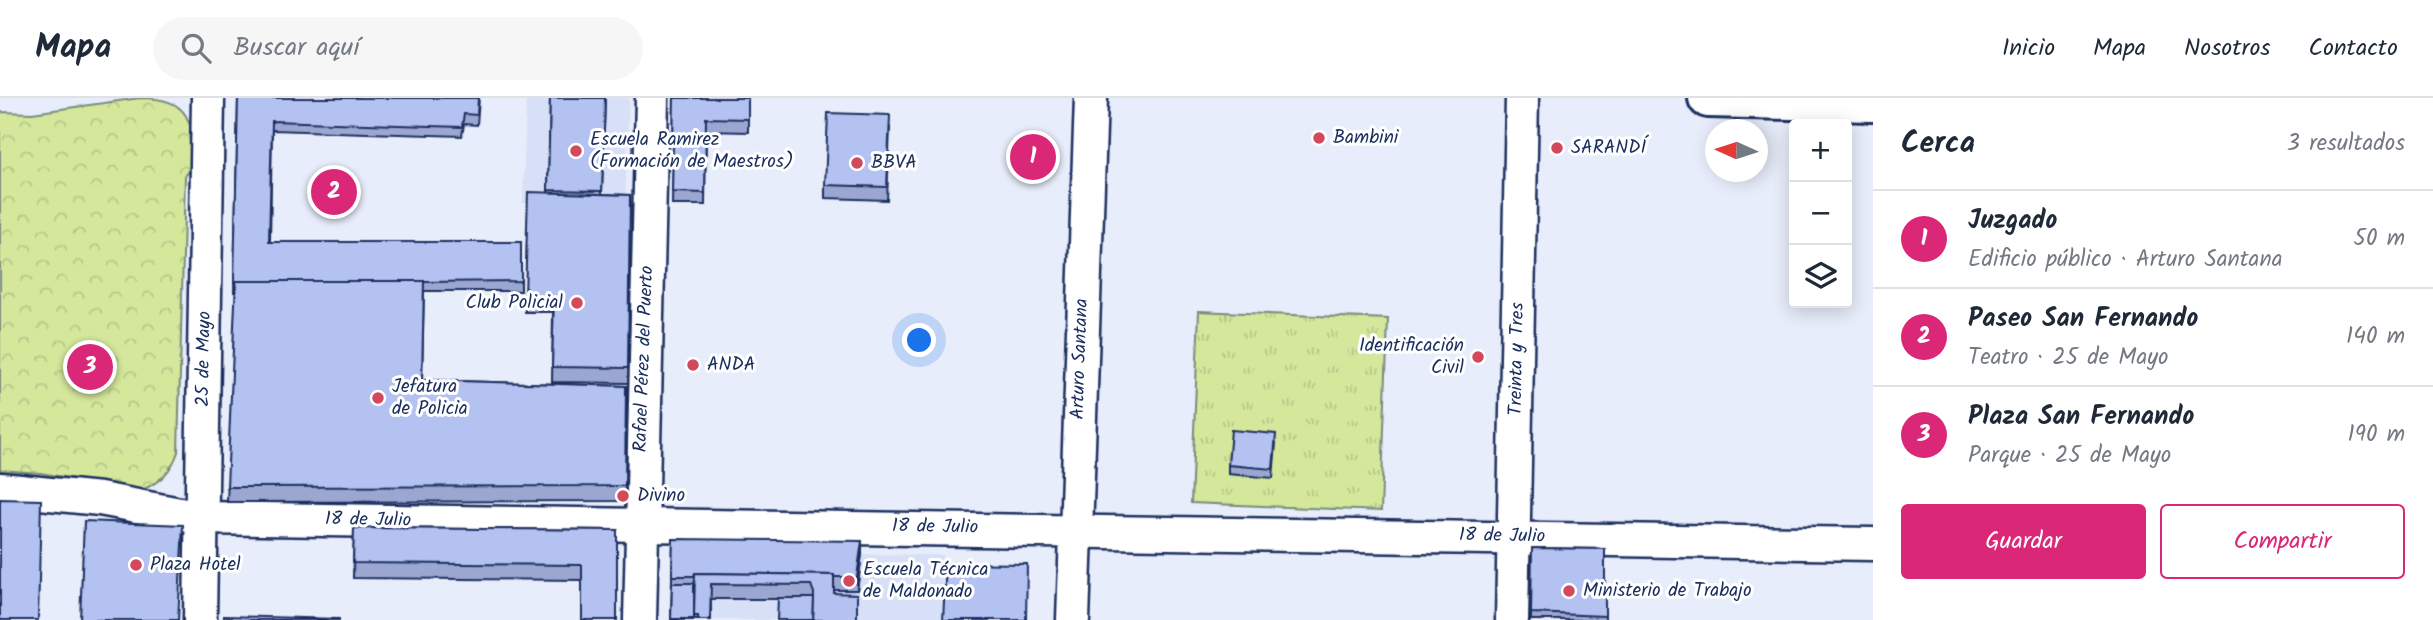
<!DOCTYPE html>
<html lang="es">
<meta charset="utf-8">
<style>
body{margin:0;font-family:Kalam,sans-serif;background:#f6f6f7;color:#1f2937}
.controls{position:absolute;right:21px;top:21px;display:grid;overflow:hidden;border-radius:7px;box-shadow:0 4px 18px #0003}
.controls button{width:63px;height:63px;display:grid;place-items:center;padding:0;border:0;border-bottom:2px solid #e0e1e3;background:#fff;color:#1f2937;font:35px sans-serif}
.compass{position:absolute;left:1705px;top:21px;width:63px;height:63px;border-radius:50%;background:#fff;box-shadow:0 4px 18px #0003;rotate:273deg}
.you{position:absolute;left:920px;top:243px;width:24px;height:24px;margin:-18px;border:5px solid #fff;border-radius:50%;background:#1a73e8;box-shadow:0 0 0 10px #1a73e833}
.badge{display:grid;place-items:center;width:46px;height:46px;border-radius:50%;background:#db2777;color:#fff;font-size:23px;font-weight:700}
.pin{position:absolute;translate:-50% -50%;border:4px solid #fff;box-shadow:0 2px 7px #0006}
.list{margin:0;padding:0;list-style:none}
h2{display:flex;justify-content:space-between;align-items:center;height:91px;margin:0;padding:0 28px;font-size:30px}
h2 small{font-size:23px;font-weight:400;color:#747a83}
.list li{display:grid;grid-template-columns:46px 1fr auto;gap:21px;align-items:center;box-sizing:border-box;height:98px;padding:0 28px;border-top:2px solid #e0e1e3}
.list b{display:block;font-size:26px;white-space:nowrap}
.list p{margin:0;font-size:23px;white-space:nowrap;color:#747a83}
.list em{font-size:23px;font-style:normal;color:#747a83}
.actions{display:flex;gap:14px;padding:21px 28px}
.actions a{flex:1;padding:16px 0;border:2px solid #db2777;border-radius:7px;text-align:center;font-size:24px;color:#db2777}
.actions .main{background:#db2777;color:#fff}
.icon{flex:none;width:38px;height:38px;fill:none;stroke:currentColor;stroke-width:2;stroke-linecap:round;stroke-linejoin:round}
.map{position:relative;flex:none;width:1873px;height:522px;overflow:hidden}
header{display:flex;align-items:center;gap:42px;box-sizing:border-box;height:98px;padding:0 35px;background:#fff;border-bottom:2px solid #e0e1e3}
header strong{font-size:33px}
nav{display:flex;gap:38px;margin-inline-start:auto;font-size:24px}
.search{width:490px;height:63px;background:#f6f6f7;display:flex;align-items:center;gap:18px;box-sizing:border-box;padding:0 24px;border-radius:38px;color:#747a83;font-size:26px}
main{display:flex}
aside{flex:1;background:#fff}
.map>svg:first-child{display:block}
</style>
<header>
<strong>Mapa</strong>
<div class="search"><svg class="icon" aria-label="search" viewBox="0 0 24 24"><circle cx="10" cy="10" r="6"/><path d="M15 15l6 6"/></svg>Buscar aquí</div>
<nav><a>Inicio</a><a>Mapa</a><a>Nosotros</a><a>Contacto</a></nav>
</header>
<main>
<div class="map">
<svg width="1873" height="522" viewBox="0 0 1873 522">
<defs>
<pattern id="grass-tufts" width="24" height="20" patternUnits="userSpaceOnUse" patternTransform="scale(1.75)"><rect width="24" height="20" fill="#d4e79b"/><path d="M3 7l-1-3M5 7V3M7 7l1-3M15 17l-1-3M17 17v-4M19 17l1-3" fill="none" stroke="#b5c688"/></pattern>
<pattern id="forest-crowns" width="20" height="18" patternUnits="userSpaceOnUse" patternTransform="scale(1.75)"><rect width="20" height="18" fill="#d4e79b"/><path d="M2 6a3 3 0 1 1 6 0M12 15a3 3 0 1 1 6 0" fill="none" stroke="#b5c688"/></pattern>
</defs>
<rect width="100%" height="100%" fill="#e8edfb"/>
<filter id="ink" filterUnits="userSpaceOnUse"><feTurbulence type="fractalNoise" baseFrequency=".0143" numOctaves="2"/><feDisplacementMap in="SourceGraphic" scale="14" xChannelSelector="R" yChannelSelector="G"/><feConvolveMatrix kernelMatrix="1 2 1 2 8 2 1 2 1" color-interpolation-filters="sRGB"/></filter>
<g filter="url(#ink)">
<g fill="#d8e0f8">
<polygon points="526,0 629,0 625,108 523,105"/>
<polygon points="673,454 943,457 943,474 1027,475 1026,522 672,522"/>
</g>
<polygon fill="url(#grass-tufts)" stroke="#788b7c" stroke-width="2" points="1199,213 1388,221 1381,413 1191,405"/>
<path fill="url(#forest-crowns)" stroke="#788b7c" stroke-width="2" d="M140,0C191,0 193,24 194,68L185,78L178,354C171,374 160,384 142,392L40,375L0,372V14L32,15Z"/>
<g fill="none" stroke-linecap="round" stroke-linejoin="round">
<g stroke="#1b2f5e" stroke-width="37">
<g id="minor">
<polyline points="0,391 100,401 201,420 1873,446"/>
<polyline points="200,522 208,0"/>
<polyline points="640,522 652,0"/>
<polyline points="1073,522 1091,0"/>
<polyline points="1512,522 1522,0"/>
</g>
</g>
<g stroke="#1b2f5e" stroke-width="44">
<polyline id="tertiary" points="1708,0 1873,4"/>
</g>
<use href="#minor" stroke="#fff" stroke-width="32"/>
<use href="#tertiary" stroke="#fff" stroke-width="38"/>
</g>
<g fill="#9ba7d0" stroke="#1b2f5e" stroke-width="2">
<polygon points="238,0 479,0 477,27 464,26 462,38 272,32 270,144 521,144 521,193 424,193 422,282 626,288 625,403 227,404 236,194 234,194"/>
<polygon points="550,0 605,0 602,96 630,97 628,285 552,284 553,214 525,214 525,199 548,95"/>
<polygon points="674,0 748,0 748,34 706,33 705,107 672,107"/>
<polygon points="890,30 887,102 825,100 825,87"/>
<polygon points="1276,345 1273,380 1228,376 1228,367"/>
<polygon points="354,430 617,432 582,482 353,480"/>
<polygon points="673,441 862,456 857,492 834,492 834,495 857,522 778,501 711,501 711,522 671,522"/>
<polygon points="1532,450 1605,451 1605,522 1531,522"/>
</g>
<polygon fill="#7e88a9" stroke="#1b2f5e" stroke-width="2" points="862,443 862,456 857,492 857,479"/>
<g fill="#b4c2f2" stroke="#1b2f5e" stroke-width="2">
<polygon points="238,0 478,0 477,17 464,16 462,29 272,23 269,144 521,144 521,183 424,184 424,183 236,183 234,184"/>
<polygon points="550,0 605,0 602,93 548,92"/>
<polygon points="674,0 748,0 748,21 706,20 705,95 672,94"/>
<polygon points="828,15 890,17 887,89 825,87"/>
<polygon points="528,94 630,97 628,270 552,269 554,199 525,199"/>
<polygon points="236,183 424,183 422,282 626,288 625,388 227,389"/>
<polygon points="1231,332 1276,336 1273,371 1228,367"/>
<polygon points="0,401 41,402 38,522 0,522"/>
<polygon points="84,423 183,427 178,522 80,522"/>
<polygon points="354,430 617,432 617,522 582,522 582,467 353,465"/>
<polygon points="673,441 862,443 857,479 834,479 834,477 695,475 694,478 672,478"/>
<polygon points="1532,450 1605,451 1605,518 1531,515"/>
<polygon points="946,465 1027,466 1026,522 943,522"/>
<polygon points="695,475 834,477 834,495 857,496 857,522 813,522 814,495 811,487 711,486 710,522 698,522 698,518 694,518"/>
<polygon points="672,485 694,485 694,521 671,521"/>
<polygon points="778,500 814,500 813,522 777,522"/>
<polygon points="224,518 339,521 339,522 224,522"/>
<rect x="671" y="521" width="27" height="1"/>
</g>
</g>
<g fill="#d1495b" stroke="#fff" stroke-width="2.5">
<circle cx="1319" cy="40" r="7"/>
<circle cx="1557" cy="50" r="7"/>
<circle cx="576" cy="53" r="7"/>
<circle cx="857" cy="65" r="7"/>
<circle cx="577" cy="205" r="7"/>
<circle cx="1478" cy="259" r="7"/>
<circle cx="693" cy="267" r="7"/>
<circle cx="378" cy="300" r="7"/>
<circle cx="623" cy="398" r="7"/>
<circle cx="136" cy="467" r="7"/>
<circle cx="849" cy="483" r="7"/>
<circle cx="1569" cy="493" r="7"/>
</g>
<g text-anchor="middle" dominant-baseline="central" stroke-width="6" stroke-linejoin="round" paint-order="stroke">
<g font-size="19" fill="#1b2f5e" stroke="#fff" text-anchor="start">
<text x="1333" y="40">Bambini</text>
<text x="590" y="42">Escuela Ramirez<tspan x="590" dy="22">(Formación de Maestros)</tspan></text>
<text x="1571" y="50">SARANDÍ</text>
<text x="871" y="65">BBVA</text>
<text x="563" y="205" text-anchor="end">Club Policial</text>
<text x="1464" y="248" text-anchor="end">Identificación<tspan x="1464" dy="22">Civil</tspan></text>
<text x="707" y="267">ANDA</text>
<text x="392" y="289">Jefatura<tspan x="392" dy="22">de Policia</tspan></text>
<text x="637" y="398">Divino</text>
<text x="150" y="467">Plaza Hotel</text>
<text x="863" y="472">Escuela Técnica<tspan x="863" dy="22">de Maldonado</tspan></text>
<text x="1583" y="493">Ministerio de Trabajo</text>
</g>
<g font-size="19" fill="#1b2f5e" stroke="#fff">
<text transform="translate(204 261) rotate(-89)">25 de Mayo</text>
<text transform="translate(644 261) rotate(-88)">Rafael Pérez del Puerto</text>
<text transform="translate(1080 261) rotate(-88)">Arturo Santana</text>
<text transform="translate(1517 261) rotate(-89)">Treinta y Tres</text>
<text transform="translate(368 422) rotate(1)">18 de Julio</text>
<text transform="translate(935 429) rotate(1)">18 de Julio</text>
<text transform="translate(1502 438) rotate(1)">18 de Julio</text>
</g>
</g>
</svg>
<div class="controls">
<button>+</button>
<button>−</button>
<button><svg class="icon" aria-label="layers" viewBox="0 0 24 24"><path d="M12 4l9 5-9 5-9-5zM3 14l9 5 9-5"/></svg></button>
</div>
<svg class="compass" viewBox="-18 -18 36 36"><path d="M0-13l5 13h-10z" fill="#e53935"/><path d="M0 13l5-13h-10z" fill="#747a83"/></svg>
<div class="you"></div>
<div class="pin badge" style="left:1033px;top:59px">1</div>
<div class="pin badge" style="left:334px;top:94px">2</div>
<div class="pin badge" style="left:90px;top:269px">3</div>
</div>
<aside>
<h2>Cerca<small>3 resultados</small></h2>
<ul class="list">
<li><span class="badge">1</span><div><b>Juzgado</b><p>Edificio público · Arturo Santana</p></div><em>50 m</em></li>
<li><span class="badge">2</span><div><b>Paseo San Fernando</b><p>Teatro · 25 de Mayo</p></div><em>140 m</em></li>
<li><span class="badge">3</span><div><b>Plaza San Fernando</b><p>Parque · 25 de Mayo</p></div><em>190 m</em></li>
</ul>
<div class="actions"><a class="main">Guardar</a><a>Compartir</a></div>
</aside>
</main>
